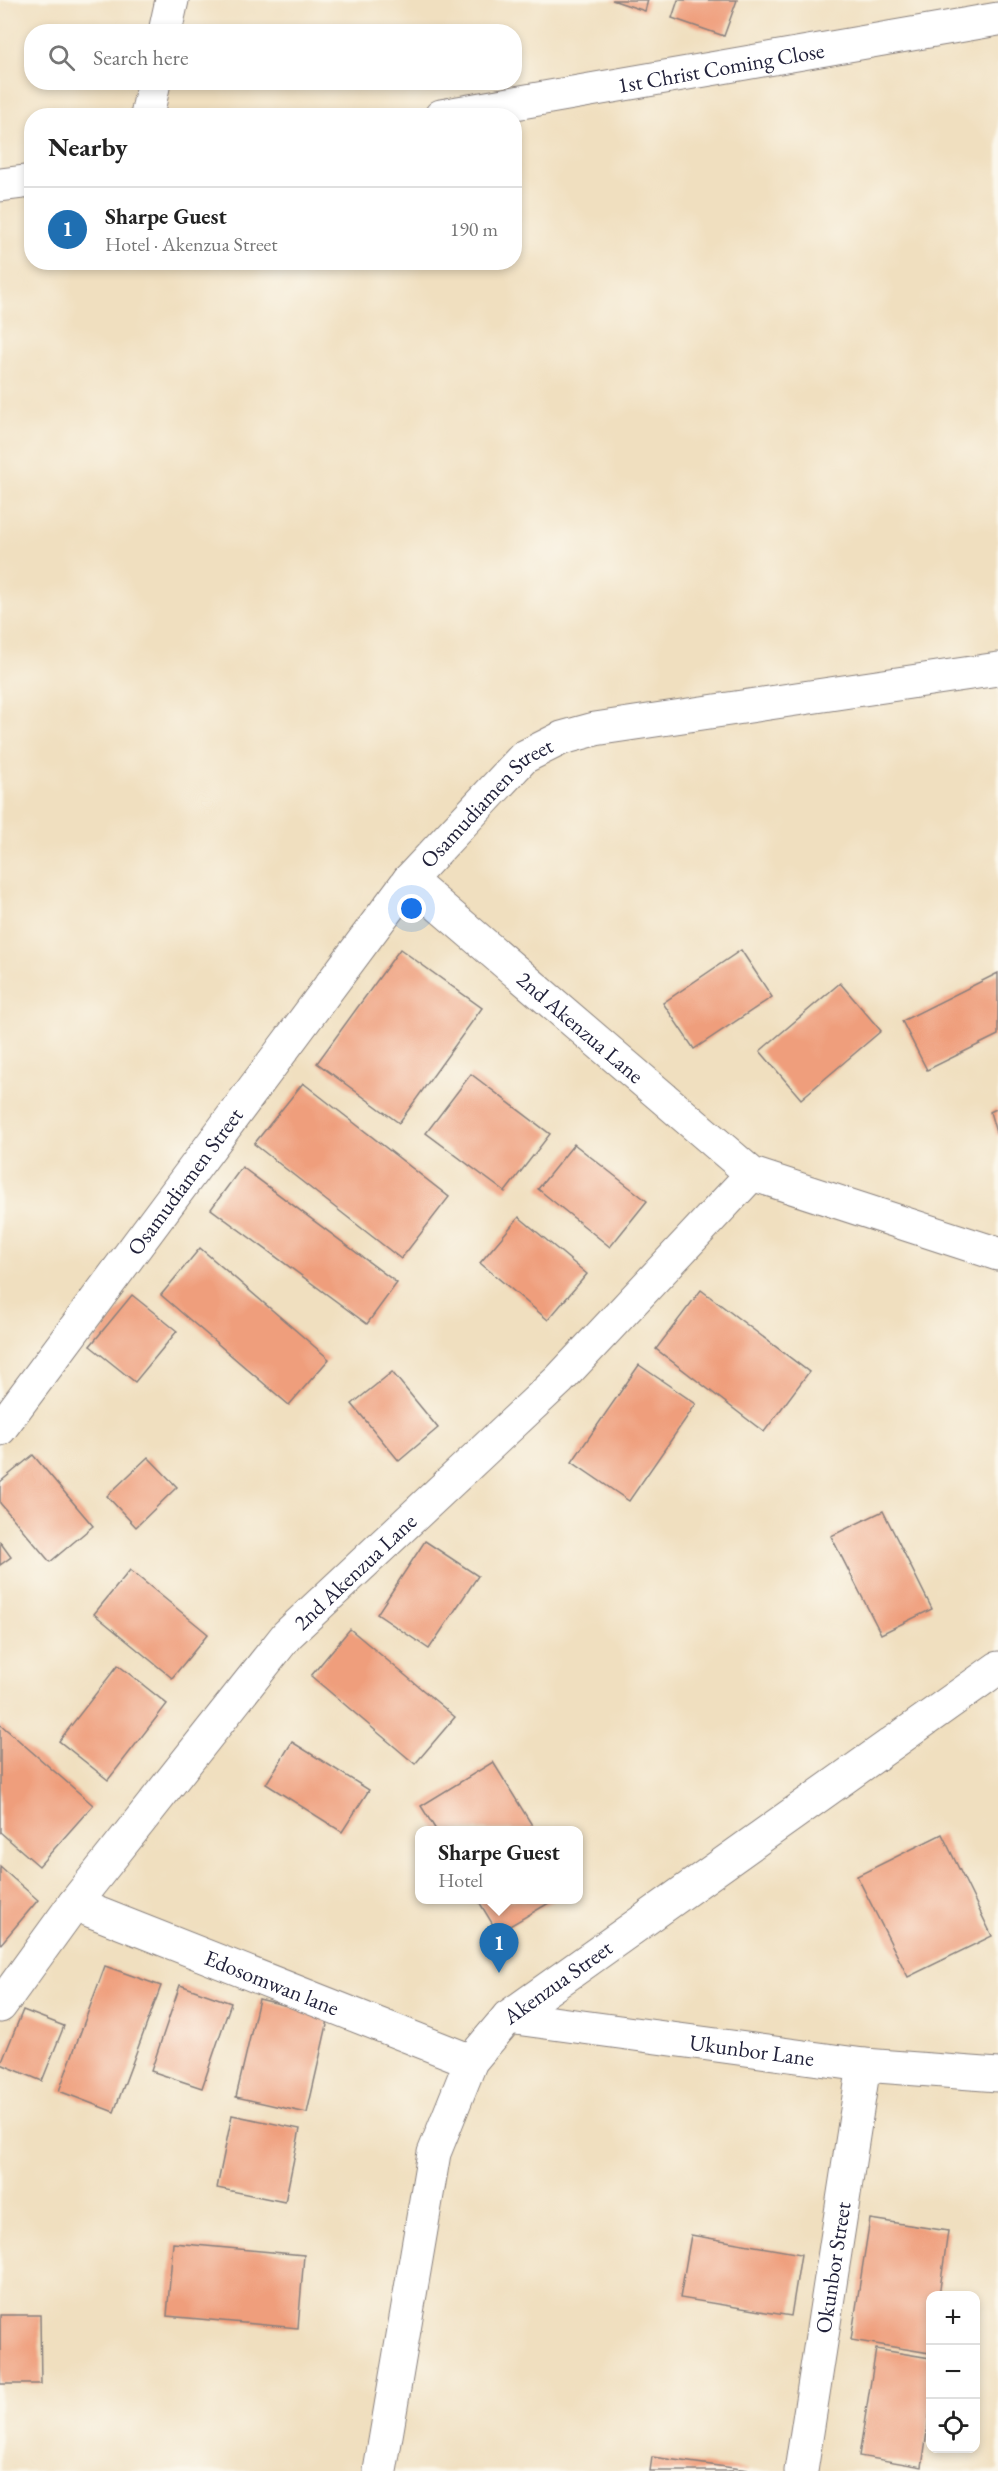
<!DOCTYPE html>
<meta charset="utf-8">
<style>
body{margin:0;font-family:"EB Garamond",serif;background:#f6f6f6;color:#222}
.controls{position:absolute;right:18px;bottom:18px;display:grid;overflow:hidden;border-radius:12px;box-shadow:0 3px 9px #0003}
.controls button{width:54px;height:54px;display:grid;place-items:center;padding:0;border:0;border-bottom:2px solid #e0e0e0;background:#fff;color:#222;font:30px sans-serif}
.you{position:absolute;left:412px;top:909px;width:21px;height:21px;margin:-15px;border:4px solid #fff;border-radius:50%;background:#1a73e8;box-shadow:0 0 0 9px #1a73e833}
.badge{display:grid;place-items:center;width:39px;height:39px;border-radius:50%;background:#1f6fb2;color:#fff;font-size:20px;font-weight:700}
.pin{position:absolute;translate:-50% -50px;filter:drop-shadow(0 2px 3px #0008)}
.pin::after{content:'';position:absolute;top:32px;width:21px;height:18px;background:inherit;clip-path:polygon(0 0,100% 0,50% 100%)}
.popup{position:absolute;left:415px;top:1826px;width:168px;height:78px;box-sizing:border-box;display:grid;place-content:center;border-radius:12px;background:#fff;filter:drop-shadow(0 2px 4px #0005);font-size:20px;white-space:nowrap;color:#767676}
.popup b{font-size:22px;color:#222}
.popup::after{content:'';position:absolute;left:50%;top:100%;margin-left:-12px;border:12px solid transparent;border-top-color:#fff}
.list{margin:0;padding:0;list-style:none}
h2{display:flex;justify-content:space-between;align-items:center;height:78px;margin:0;padding:0 24px;font-size:26px}
h2 small{font-size:20px;font-weight:400;color:#767676}
.list li{display:grid;grid-template-columns:39px 1fr auto;gap:18px;align-items:center;box-sizing:border-box;height:84px;padding:0 24px;border-top:2px solid #e0e0e0}
.list b{display:block;font-size:22px;white-space:nowrap}
.list p{margin:0;font-size:20px;white-space:nowrap;color:#767676}
.list em{font-size:20px;font-style:normal;color:#767676}
.icon{flex:none;width:33px;height:33px;fill:none;stroke:currentColor;stroke-width:2;stroke-linecap:round;stroke-linejoin:round}
.map{position:relative;flex:none;width:998px;height:2471px;overflow:hidden}
.search{position:absolute;background:#fff;box-shadow:0 3px 9px #0003;left:24px;top:24px;width:498px;height:66px;display:flex;align-items:center;gap:15px;box-sizing:border-box;padding:0 21px;border-radius:24px;color:#767676;font-size:22px}
.panel{position:absolute;background:#fff;box-shadow:0 3px 9px #0003;left:24px;top:108px;width:498px;height:162px;border-radius:24px}
.map>svg:first-child{display:block}
</style>
<div class="map">
<svg width="998" height="2471" viewBox="0 0 998 2471">
<rect width="100%" height="100%" fill="#fbf7ec"/>
<filter id="ink" filterUnits="userSpaceOnUse"><feTurbulence type="fractalNoise" baseFrequency=".0167" numOctaves="2"/><feDisplacementMap in="SourceGraphic" scale="12" xChannelSelector="R" yChannelSelector="G"/><feConvolveMatrix kernelMatrix="1 2 1 2 8 2 1 2 1" color-interpolation-filters="sRGB"/></filter>
<filter id="wash" filterUnits="userSpaceOnUse"><feTurbulence type="fractalNoise" baseFrequency=".008" numOctaves="4" result="noise"/><feDisplacementMap in="SourceGraphic" scale="24" xChannelSelector="R" yChannelSelector="G"/><feGaussianBlur stdDeviation="1.35" result="paint"/><feColorMatrix in="noise" values="0 0 0 0 0 0 0 0 0 0 0 0 0 0 0 0 0 1.4 0 .05"/><feComposite in="paint" operator="in"/></filter>
<g filter="url(#wash)">
<rect width="100%" height="100%" fill="#f0dfbf"/>
<g id="blocks">
<g fill="#ef9e7b">
<polygon points="612,0 648,0 645,11"/>
<polygon points="678,0 737,0 724,36 672,18"/>
<polygon points="400,949 482,1008 399,1123 317,1063"/>
<polygon points="741,950 772,997 694,1049 663,1003"/>
<polygon points="998,973 998,1035 927,1070 902,1021"/>
<polygon points="840,983 881,1031 801,1099 760,1051"/>
<polygon points="471,1074 550,1134 505,1192 426,1133"/>
<polygon points="303,1083 449,1197 401,1259 254,1144"/>
<polygon points="998,1108 998,1136 997,1136 990,1112"/>
<polygon points="574,1144 647,1201 610,1247 538,1189"/>
<polygon points="242,1167 397,1283 367,1324 211,1209"/>
<polygon points="519,1217 587,1274 548,1320 480,1263"/>
<polygon points="200,1248 329,1359 289,1405 161,1295"/>
<polygon points="701,1290 809,1372 764,1432 656,1349"/>
<polygon points="132,1295 177,1331 135,1382 90,1346"/>
<polygon points="639,1365 696,1404 629,1501 572,1462"/>
<polygon points="392,1372 438,1428 399,1461 352,1404"/>
<polygon points="33,1455 93,1526 50,1562 0,1503 0,1482"/>
<polygon points="148,1457 177,1487 136,1527 107,1496"/>
<polygon points="883,1511 932,1609 881,1634 831,1536"/>
<polygon points="425,1541 478,1576 429,1649 377,1614"/>
<polygon points="0,1542 11,1557 0,1565"/>
<polygon points="130,1570 208,1634 172,1678 94,1614"/>
<polygon points="350,1629 455,1717 415,1764 311,1676"/>
<polygon points="118,1665 167,1704 108,1780 59,1741"/>
<polygon points="0,1724 93,1805 39,1866 0,1832"/>
<polygon points="292,1742 369,1790 342,1832 266,1784"/>
<polygon points="493,1762 535,1830 436,1830 421,1806"/>
<polygon points="942,1834 992,1936 908,1977 857,1876"/>
<polygon points="0,1867 38,1900 0,1945"/>
<polygon points="478,1900 554,1900 498,1933"/>
<polygon points="105,1966 161,1986 114,2112 59,2091"/>
<polygon points="180,1985 231,2003 202,2088 151,2071"/>
<polygon points="259,1999 329,2016 307,2113 236,2097"/>
<polygon points="23,2010 64,2026 42,2081 1,2064"/>
<polygon points="232,2115 300,2129 285,2202 217,2188"/>
<polygon points="870,2219 948,2231 939,2296 930,2296 930,2353 851,2340"/>
<polygon points="691,2235 801,2254 791,2316 680,2298"/>
<polygon points="173,2243 304,2255 298,2328 167,2316"/>
<polygon points="0,2315 40,2315 41,2384 0,2384"/>
<polygon points="876,2349 930,2358 930,2411 922,2467 859,2456"/>
<polygon points="652,2457 748,2470 748,2471 650,2471"/>
</g>
</g>
</g>
<g filter="url(#ink)">
<use href="#blocks" fill-opacity="0" stroke="#89807d" stroke-width="1.5"/>
<g fill="none" stroke-linecap="round" stroke-linejoin="round">
<g stroke="#89807d" stroke-width="35">
<g id="minor">
<polyline points="165,32 172,0"/>
<polyline points="147,116 154,82"/>
<path id="s1" d="M441,116L998,19"/>
<polyline points="0,185 32,181"/>
<path id="s2" d="M409,880L752,1174L998,1254"/>
<path id="s3" d="M0,1429L409,880L524,757L562,738L595,729L998,669"/>
<path id="s4" d="M74,1904L471,2061"/>
<path id="s5" d="M0,2006L74,1904L287,1635L559,1380L752,1174"/>
<path id="s6" d="M508,2017L864,2065L998,2075"/>
<path id="s7" d="M380,2471L434,2153L471,2061L508,2017L998,1668"/>
<path id="s8" d="M801,2471L864,2065"/>
</g>
</g>
<use href="#minor" stroke="#fff" stroke-width="33"/>
</g>
</g>
<g text-anchor="middle" dominant-baseline="central" stroke-width="5" stroke-linejoin="round" paint-order="stroke">
<g font-size="22" fill="#22223b" stroke="#fbf7ec">
<text stroke="none"><textPath href="#s1" startOffset="284">1st Christ Coming Close</textPath></text>
<text stroke="none"><textPath href="#s3" startOffset="795">Osamudiamen Street</textPath></text>
<text stroke="none"><textPath href="#s2" startOffset="226">2nd Akenzua Lane</textPath></text>
<text stroke="none"><textPath href="#s3" startOffset="309">Osamudiamen Street</textPath></text>
<text stroke="none"><textPath href="#s5" startOffset="562">2nd Akenzua Lane</textPath></text>
<text stroke="none"><textPath href="#s4" startOffset="213">Edosomwan lane</textPath></text>
<text stroke="none"><textPath href="#s7" startOffset="540">Akenzua Street</textPath></text>
<text stroke="none"><textPath href="#s6" startOffset="246">Ukunbor Lane</textPath></text>
<text stroke="none"><textPath href="#s8" startOffset="206">Okunbor Street</textPath></text>
</g>
</g>
</svg>
<div class="controls">
<button>+</button>
<button>−</button>
<button><svg class="icon" aria-label="locate" viewBox="0 0 24 24"><circle cx="12" cy="12" r="6"/><path d="M12 2v4M12 18v4M2 12h4M18 12h4"/></svg></button>
</div>
<div class="you"></div>
<div class="pin badge" style="left:499px;top:1973px">1</div>
<div class="popup"><b>Sharpe Guest</b>Hotel</div>
<div class="search"><svg class="icon" aria-label="search" viewBox="0 0 24 24"><circle cx="10" cy="10" r="6"/><path d="M15 15l6 6"/></svg>Search here</div>
<section class="panel">
<h2>Nearby<small></small></h2>
<ul class="list">
<li><span class="badge">1</span><div><b>Sharpe Guest</b><p>Hotel · Akenzua Street</p></div><em>190 m</em></li>
</ul>
</section>
</div>
